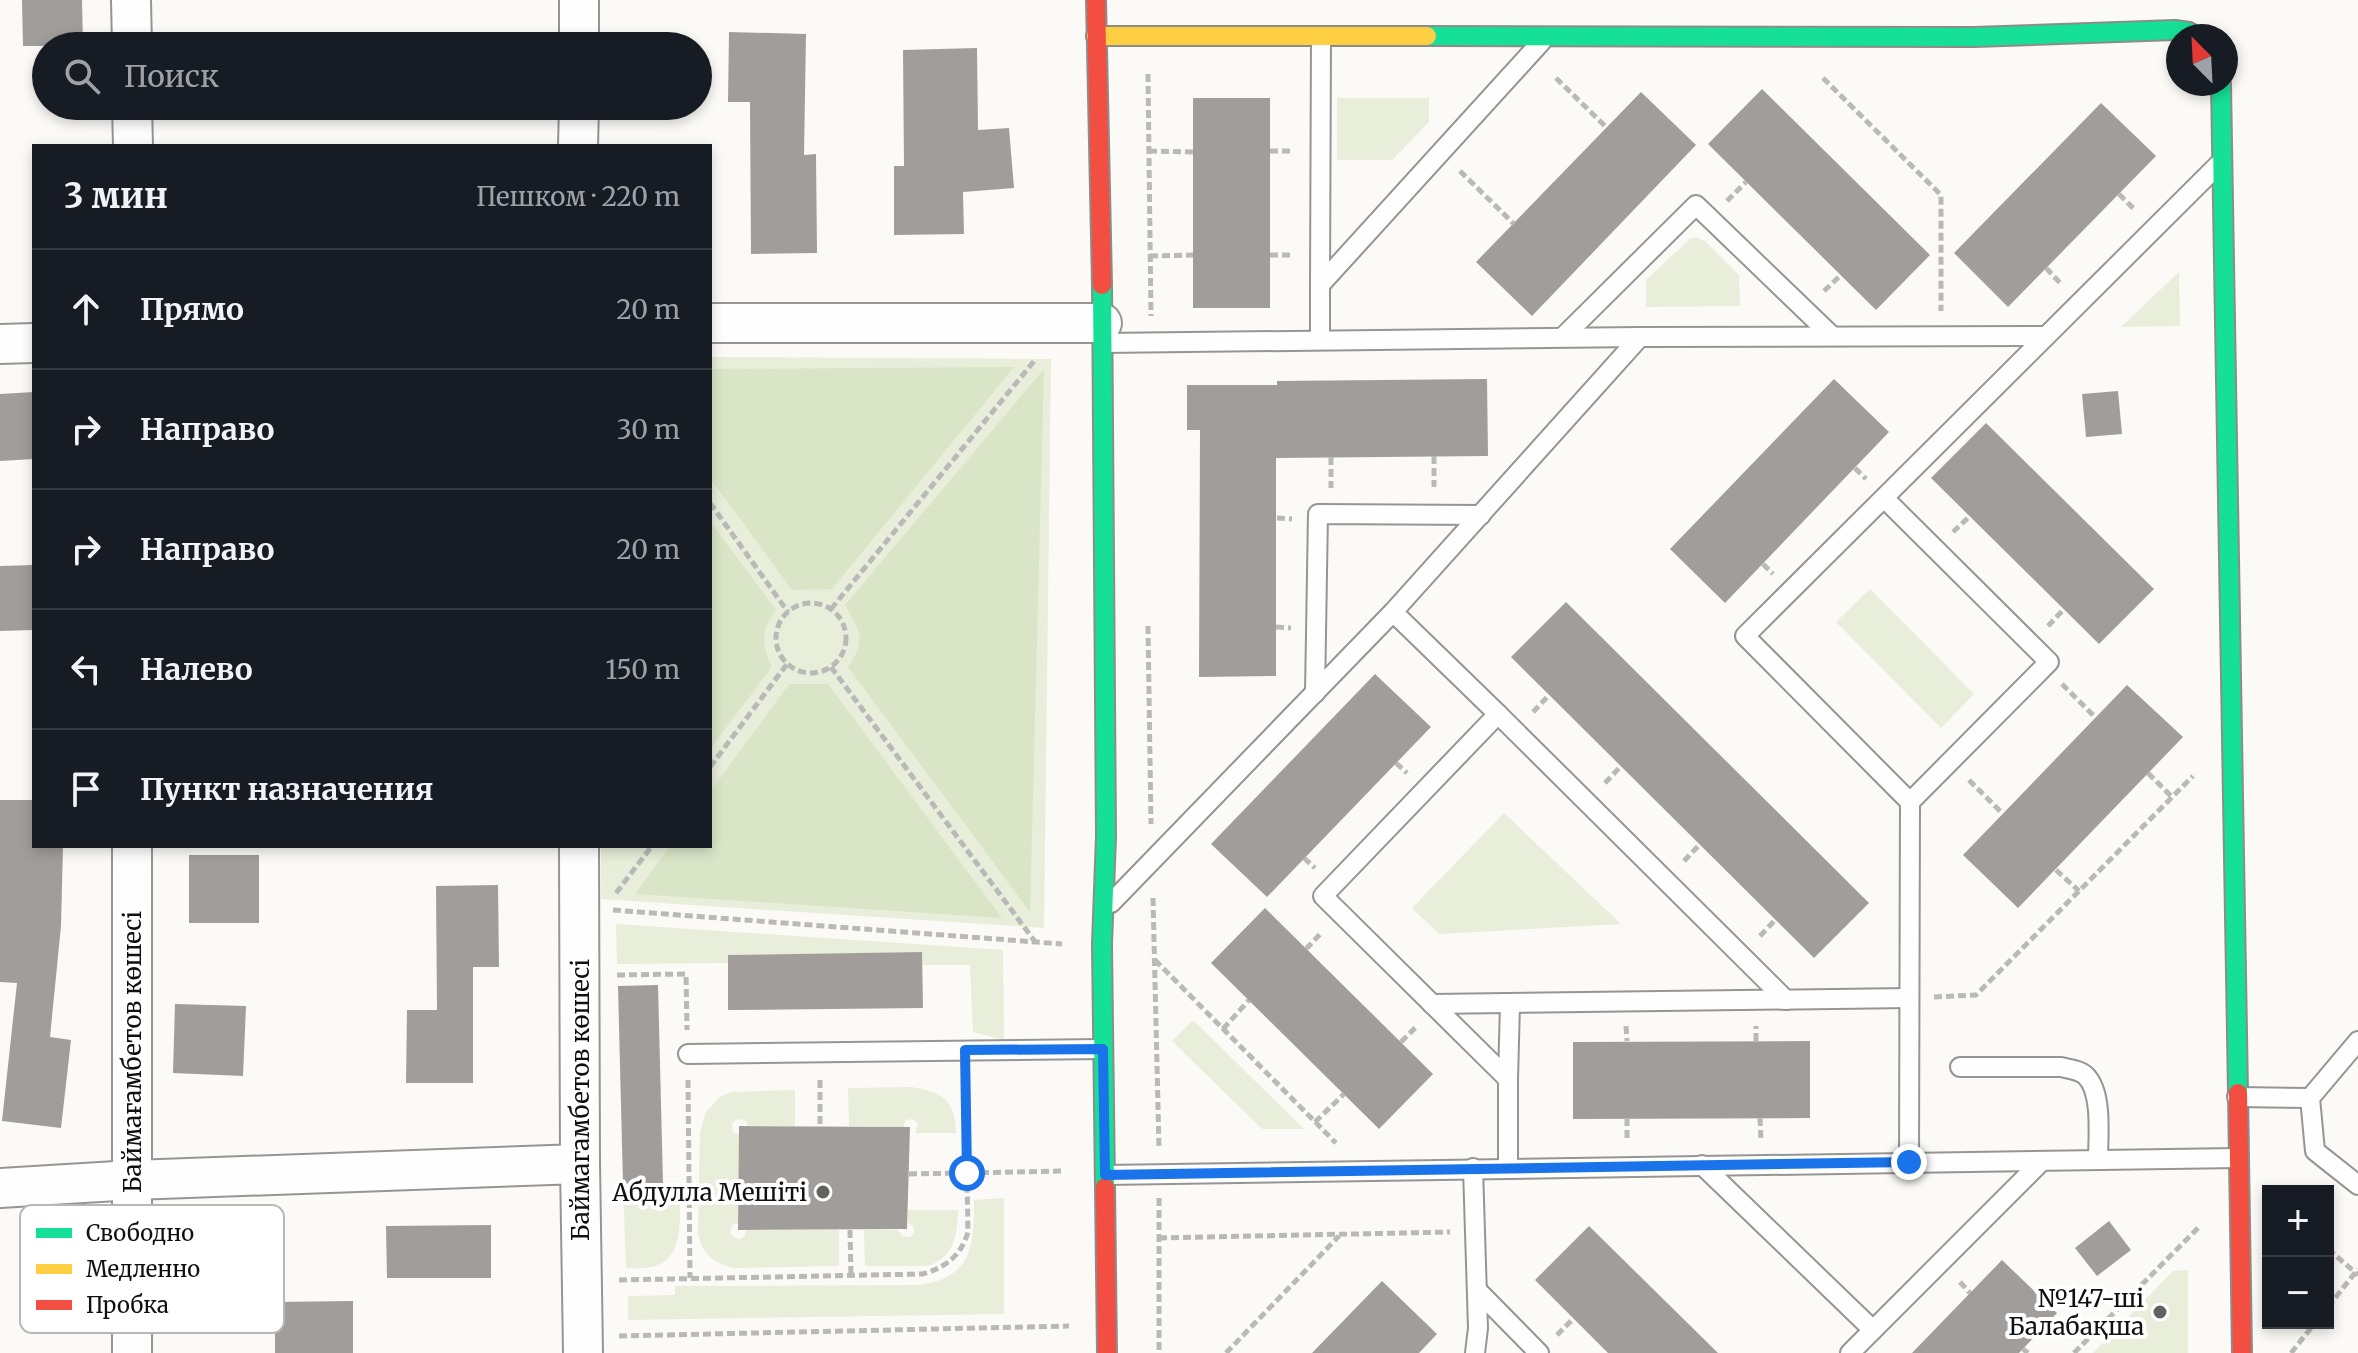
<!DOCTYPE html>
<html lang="ru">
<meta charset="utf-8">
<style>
body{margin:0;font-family:Merriweather,serif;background:#242831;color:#f1f3f6}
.controls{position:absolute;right:24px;bottom:24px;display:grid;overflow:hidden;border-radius:0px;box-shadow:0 4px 12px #0003}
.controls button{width:72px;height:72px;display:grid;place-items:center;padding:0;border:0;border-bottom:2px solid #363941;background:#171b24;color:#f1f3f6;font:40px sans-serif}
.compass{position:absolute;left:2166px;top:24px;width:72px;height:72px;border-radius:50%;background:#171b24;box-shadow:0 4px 12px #0003;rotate:336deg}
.stop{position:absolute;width:24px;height:24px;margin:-18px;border:6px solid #1a73e8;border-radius:50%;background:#fff}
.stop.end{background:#1a73e8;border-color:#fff;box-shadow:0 2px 8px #0008}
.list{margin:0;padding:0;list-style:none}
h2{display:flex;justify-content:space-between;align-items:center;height:104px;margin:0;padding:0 32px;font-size:34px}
h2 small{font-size:26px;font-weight:400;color:#9ea1a6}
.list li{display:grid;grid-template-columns:52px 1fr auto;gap:24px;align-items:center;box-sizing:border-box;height:120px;padding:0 32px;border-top:2px solid #363941}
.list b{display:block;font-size:30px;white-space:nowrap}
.list em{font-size:26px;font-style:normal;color:#9ea1a6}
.icon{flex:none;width:44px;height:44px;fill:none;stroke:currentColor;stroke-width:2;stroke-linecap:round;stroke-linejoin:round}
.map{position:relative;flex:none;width:2358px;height:1353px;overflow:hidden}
.search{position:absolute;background:#171b24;box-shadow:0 4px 12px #0003;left:32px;top:32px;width:680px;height:88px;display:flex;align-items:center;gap:20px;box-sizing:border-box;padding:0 28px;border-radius:44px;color:#9ea1a6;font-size:30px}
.panel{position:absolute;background:#171b24;box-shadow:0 4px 12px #0003;left:32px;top:144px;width:680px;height:704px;border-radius:0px}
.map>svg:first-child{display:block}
</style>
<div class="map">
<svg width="2358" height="1353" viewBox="0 0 2358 1353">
<rect width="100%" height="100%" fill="#fcfaf6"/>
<g fill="#e8eed9">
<polygon points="1337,98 1429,98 1429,122 1392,160 1337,160"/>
<polygon points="1696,237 1705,241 1739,275 1740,306 1646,307 1646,280 1690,239"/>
<polygon points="2179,272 2180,326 2121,327"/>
<polygon points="710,357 1051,359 1044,928 601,899 601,846 710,846"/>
<polygon points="1870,589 1974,694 1941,728 1836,622"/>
<polygon points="1504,813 1621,924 1439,934 1412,908"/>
<polygon points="616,924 1003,950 1004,1040 973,1032 970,965 922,965 922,952 728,955 728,963 617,964"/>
<polygon points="1193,1020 1304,1129 1262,1129 1172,1041"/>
<path d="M911,1087C941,1091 956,1101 956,1133H915L918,1125C916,1120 912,1118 906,1120L903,1127L849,1126L848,1088Z"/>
<path d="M795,1090V1126H748L745,1121C739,1118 736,1119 732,1124L733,1132L739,1135L738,1223L732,1225L730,1233L734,1237L739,1239L744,1237L746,1230H839V1266L734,1268C714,1264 703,1254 698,1234L700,1132L706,1112L720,1097L731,1092Z"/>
<path d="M679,1183C679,1210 688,1259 652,1267C644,1269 635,1268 626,1268L623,1184Z"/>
<path d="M1004,1198V1314L628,1320V1296L675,1295V1286L917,1285C972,1279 974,1247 974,1200Z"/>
<path d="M908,1210H958C957,1236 955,1256 928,1266H865L864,1230H898L902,1236L910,1237L914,1233V1228L908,1222Z"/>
<polygon points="2188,1270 2188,1353 2093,1353 2173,1271"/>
</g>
<g fill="#dae5c8">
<polygon points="1014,367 832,589 792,590 710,478 710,369"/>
<path d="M1044,369L1030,912L848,667C867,639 860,632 845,605Z"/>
<path d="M710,521L776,610C761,630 761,644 772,667L710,749Z"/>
<polygon points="789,684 828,684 1002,918 635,894 670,846 710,846 710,792"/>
</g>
<g fill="#a09d9b">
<polygon points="22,0 82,0 83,46 23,46"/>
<polygon points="729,32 806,34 804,155 816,154 817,253 751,254 750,102 728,102"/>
<polygon points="977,48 978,130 1009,128 1014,188 963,192 964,234 894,235 894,166 904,166 903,50"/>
<polygon points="1762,89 1930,255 1876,310 1708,144"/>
<polygon points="1641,92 1696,145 1532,316 1476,262"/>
<rect x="1193" y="98" width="77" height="210"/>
<polygon points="2101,103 2156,156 2008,307 1954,253"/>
<polygon points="1487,379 1488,456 1276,458 1276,676 1199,677 1200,430 1187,430 1187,385 1277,385 1277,381"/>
<polygon points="1834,379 1889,432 1725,603 1670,549"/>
<polygon points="2118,391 2122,434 2086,437 2082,394"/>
<polygon points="34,392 34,459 0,461 0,394"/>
<polygon points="1986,423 2154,589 2099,644 1931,478"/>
<polygon points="34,565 34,630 0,631 0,566"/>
<polygon points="1566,602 1869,903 1814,958 1511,657"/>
<polygon points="1375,674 1431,727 1267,897 1211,844"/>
<polygon points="2127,685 2183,737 2018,908 1963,855"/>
<polygon points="0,800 34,800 34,846 63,846 61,926 50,1037 71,1040 61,1128 2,1121 17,983 0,982"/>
<rect x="189" y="855" width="70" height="68"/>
<polygon points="498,885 499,967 473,967 473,1083 406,1083 407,1010 437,1010 436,886"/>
<polygon points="1265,908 1433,1074 1379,1129 1211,963"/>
<polygon points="922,952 923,1008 728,1010 728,955"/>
<polygon points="658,985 663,1183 623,1184 618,986"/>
<polygon points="175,1004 246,1006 243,1076 173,1073"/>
<polygon points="1810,1041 1810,1118 1573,1119 1573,1042"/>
<polygon points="739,1126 910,1127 907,1229 738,1230"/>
<polygon points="2109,1221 2131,1250 2097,1276 2075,1248"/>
<polygon points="491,1225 491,1278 387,1278 386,1226"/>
<polygon points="1589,1226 1718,1353 1608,1353 1535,1280"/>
<polygon points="2002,1260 2057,1313 2019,1353 1912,1353"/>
<polygon points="1382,1281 1437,1334 1419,1353 1312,1353"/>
<polygon points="353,1301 353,1353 275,1353 275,1302"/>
</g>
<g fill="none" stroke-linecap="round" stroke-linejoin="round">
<g stroke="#969594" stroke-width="22">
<g id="lane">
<polyline points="1320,285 1321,38"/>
<polyline points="1563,337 1696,205 1832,336"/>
<polyline points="1320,340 1320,285 1542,41"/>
<polyline points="1103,343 1640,337"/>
<polyline points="1884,498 2049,662 1910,802"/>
<polyline points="1315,693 1318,514 1481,515"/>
<polyline points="1498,714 1786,1000"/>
<polyline points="1111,903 1393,612"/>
<polyline points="1432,1004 1909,998"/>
<polyline points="2358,1041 2310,1098 2315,1151 2358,1185"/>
<polyline points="688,1054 1103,1049"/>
<path d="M1960,1067H2061C2069,1069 2080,1070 2086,1076C2103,1093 2098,1138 2098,1160"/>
<polyline points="1508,1079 1510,1004"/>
<polyline points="2237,1097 2310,1098"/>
<polyline points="1909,1162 1910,802 1745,636 2218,165"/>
<polyline points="1702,1165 1873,1330"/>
<polyline points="1473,1168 1478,1328 1475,1353"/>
<polyline points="1508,1168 1508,1079 1323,896 1498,714 1393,612 1640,337 2046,336"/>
<polyline points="1105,1175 2238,1158"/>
<polyline points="1477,1290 1539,1353"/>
<polyline points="1850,1353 2042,1161"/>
</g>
</g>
<g stroke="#969594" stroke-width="42">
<g id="street">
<polyline points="131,0 132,46"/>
<polyline points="579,46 579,0"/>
<polyline points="132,106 133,146"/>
<polyline points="578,146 579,106"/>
<polyline points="710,323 1102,323"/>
<polyline points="0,344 34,343"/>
<polyline points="132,846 132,1353"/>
<polyline points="579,846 580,1164 583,1353"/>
<polyline points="0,1188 133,1180 580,1164"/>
</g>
</g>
<g stroke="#8d8c8a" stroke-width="22">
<g id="fast">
<polyline points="1427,36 1974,37 2175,30 2189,32 2196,36"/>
<polyline points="2221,84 2238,1093"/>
<polyline points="1102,285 1106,836 1102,944 1105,1187"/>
</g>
</g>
<g stroke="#8d8c8a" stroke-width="22">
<polyline id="slow" points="1096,36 1427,36"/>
</g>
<g stroke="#8d8c8a" stroke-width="22">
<g id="jam">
<polyline points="1096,0 1102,285"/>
<polyline points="2238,1093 2242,1353"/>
<polyline points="1105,1187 1107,1353"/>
</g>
</g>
<g stroke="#b9b9b8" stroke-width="5" stroke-dasharray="8 4" stroke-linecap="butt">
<polyline points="1148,74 1151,316"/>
<polyline points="1556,78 1606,127"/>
<polyline points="1823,78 1941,195 1941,311"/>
<polyline points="1149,151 1193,152"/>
<polyline points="1270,151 1293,151"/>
<polyline points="1460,171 1514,224"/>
<polyline points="2119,194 2135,210"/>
<polyline points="1727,201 1746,182"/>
<polyline points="1270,255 1293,255"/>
<polyline points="1150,256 1193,255"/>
<polyline points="2046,268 2062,285"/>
<polyline points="1824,291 1841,275"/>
<polyline points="1434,456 1434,487"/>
<polyline points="1331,457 1331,488"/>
<polyline points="1855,468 1866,479"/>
<polyline points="710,503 788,612"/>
<polyline points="1277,518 1292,519"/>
<polyline points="1953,532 1970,516"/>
<polyline points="1763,564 1773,574"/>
<circle cx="811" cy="638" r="35"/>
<polyline points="831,609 1035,360"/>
<polyline points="1148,626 1151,824"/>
<polyline points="2048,626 2064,609"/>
<polyline points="1276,627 1291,628"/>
<polyline points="831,667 1036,943"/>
<polyline points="2062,684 2095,717"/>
<polyline points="1533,712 1549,695"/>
<polyline points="1396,763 1407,773"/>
<polyline points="710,767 787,664"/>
<polyline points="2148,773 2172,797"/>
<polyline points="1969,780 2003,814"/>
<polyline points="1605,783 1621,766"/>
<polyline points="1304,858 1315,868"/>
<polyline points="1684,861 1700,844"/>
<polyline points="2056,870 2079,891"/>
<polyline points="616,893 652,846"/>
<polyline points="1153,898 1159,1148"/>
<polyline points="613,910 1062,944"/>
<polyline points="1760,936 1776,919"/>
<polyline points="1306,949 1322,932"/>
<polyline points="1155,960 1336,1143"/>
<polyline points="617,975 686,974 687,1030"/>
<polyline points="1934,997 1976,995 2193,776"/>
<polyline points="1626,1026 1627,1041"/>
<polyline points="1223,1029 1249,1000"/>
<polyline points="1756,1041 1756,1026"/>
<polyline points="1401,1042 1417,1026"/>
<polyline points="688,1080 690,1278"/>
<polyline points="820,1080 820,1127"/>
<polyline points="1627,1118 1627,1141"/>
<polyline points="1760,1118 1761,1141"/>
<polyline points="1315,1122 1344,1094"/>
<polyline points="909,1174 1065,1171"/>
<polyline points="1159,1198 1159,1353"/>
<polyline points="850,1230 851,1275"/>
<polyline points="1159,1238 1450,1232"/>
<polyline points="2328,1249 2358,1275"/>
<path d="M619,1280L922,1274C945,1268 961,1256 968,1232L965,1075"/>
<polyline points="1960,1282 1970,1293"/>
<polyline points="2328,1307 2358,1269"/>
<polyline points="1557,1335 1573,1319"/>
<polyline points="619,1336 1069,1326"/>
<polyline points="2023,1349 2028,1353"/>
<polyline points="1226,1353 1339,1236"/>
<polyline points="2074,1353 2200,1226"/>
<polyline points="2291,1353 2315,1323"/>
</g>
<use href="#lane" stroke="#fffefe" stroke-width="18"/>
<use href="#street" stroke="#fffefe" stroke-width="38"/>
<use href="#fast" stroke="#16e098" stroke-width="18"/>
<use href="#slow" stroke="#ffcf43" stroke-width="18"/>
<use href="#jam" stroke="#f24e42" stroke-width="18"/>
</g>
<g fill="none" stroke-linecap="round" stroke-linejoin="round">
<polyline stroke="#1a73e8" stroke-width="10" points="967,1173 965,1050 1103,1049 1105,1175 1909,1162"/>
</g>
<g fill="#636260" stroke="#fff" stroke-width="3">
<circle cx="823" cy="1192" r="8"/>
<circle cx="2160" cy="1312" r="8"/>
</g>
<g text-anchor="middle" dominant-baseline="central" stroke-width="8" stroke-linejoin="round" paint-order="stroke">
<g font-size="24" fill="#101010" stroke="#fff">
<text transform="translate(132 1052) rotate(-90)">Баймағамбетов көшесі</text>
<text transform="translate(580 1100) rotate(-90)">Баймагамбетов көшесі</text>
</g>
<g font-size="24" fill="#101010" stroke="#fff" text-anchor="end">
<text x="807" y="1192">Абдулла Мешіті</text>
<text x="2144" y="1298">№147-ші<tspan x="2144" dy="28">Балабақша</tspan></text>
</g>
</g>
<rect x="20" y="1205" width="264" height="128" rx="12" fill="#fff" stroke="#b7b7b7" stroke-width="2"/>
<rect x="36" y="1228" width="36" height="10" fill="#16e098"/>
<rect x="36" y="1264" width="36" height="10" fill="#ffcf43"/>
<rect x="36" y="1300" width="36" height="10" fill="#f24e42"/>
<g font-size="22" fill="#101010">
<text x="86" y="1241">Свободно</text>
<text x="86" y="1277">Медленно</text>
<text x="86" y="1313">Пробка</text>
</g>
</svg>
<div class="controls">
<button>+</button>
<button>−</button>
</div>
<svg class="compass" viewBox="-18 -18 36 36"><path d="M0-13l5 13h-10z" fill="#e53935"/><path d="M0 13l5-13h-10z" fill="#9ea1a6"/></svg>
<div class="stop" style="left:967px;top:1173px"></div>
<div class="stop end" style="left:1909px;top:1162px"></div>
<div class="search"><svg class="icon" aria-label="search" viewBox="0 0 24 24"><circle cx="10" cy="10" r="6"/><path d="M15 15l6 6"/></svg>Поиск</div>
<section class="panel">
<h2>3 мин<small>Пешком · 220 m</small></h2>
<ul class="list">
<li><svg class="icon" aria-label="ahead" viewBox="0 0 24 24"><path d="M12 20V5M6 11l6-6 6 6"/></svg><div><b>Прямо</b></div><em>20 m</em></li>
<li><svg class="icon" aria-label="right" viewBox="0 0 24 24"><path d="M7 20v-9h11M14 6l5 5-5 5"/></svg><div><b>Направо</b></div><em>30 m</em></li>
<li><svg class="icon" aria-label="right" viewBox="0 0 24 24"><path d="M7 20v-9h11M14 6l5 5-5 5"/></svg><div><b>Направо</b></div><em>20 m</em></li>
<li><svg class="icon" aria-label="left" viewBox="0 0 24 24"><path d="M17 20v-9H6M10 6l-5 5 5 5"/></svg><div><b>Налево</b></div><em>150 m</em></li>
<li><svg class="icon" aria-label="arrive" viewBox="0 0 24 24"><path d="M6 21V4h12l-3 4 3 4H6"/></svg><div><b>Пункт назначения</b></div></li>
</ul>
</section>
</div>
